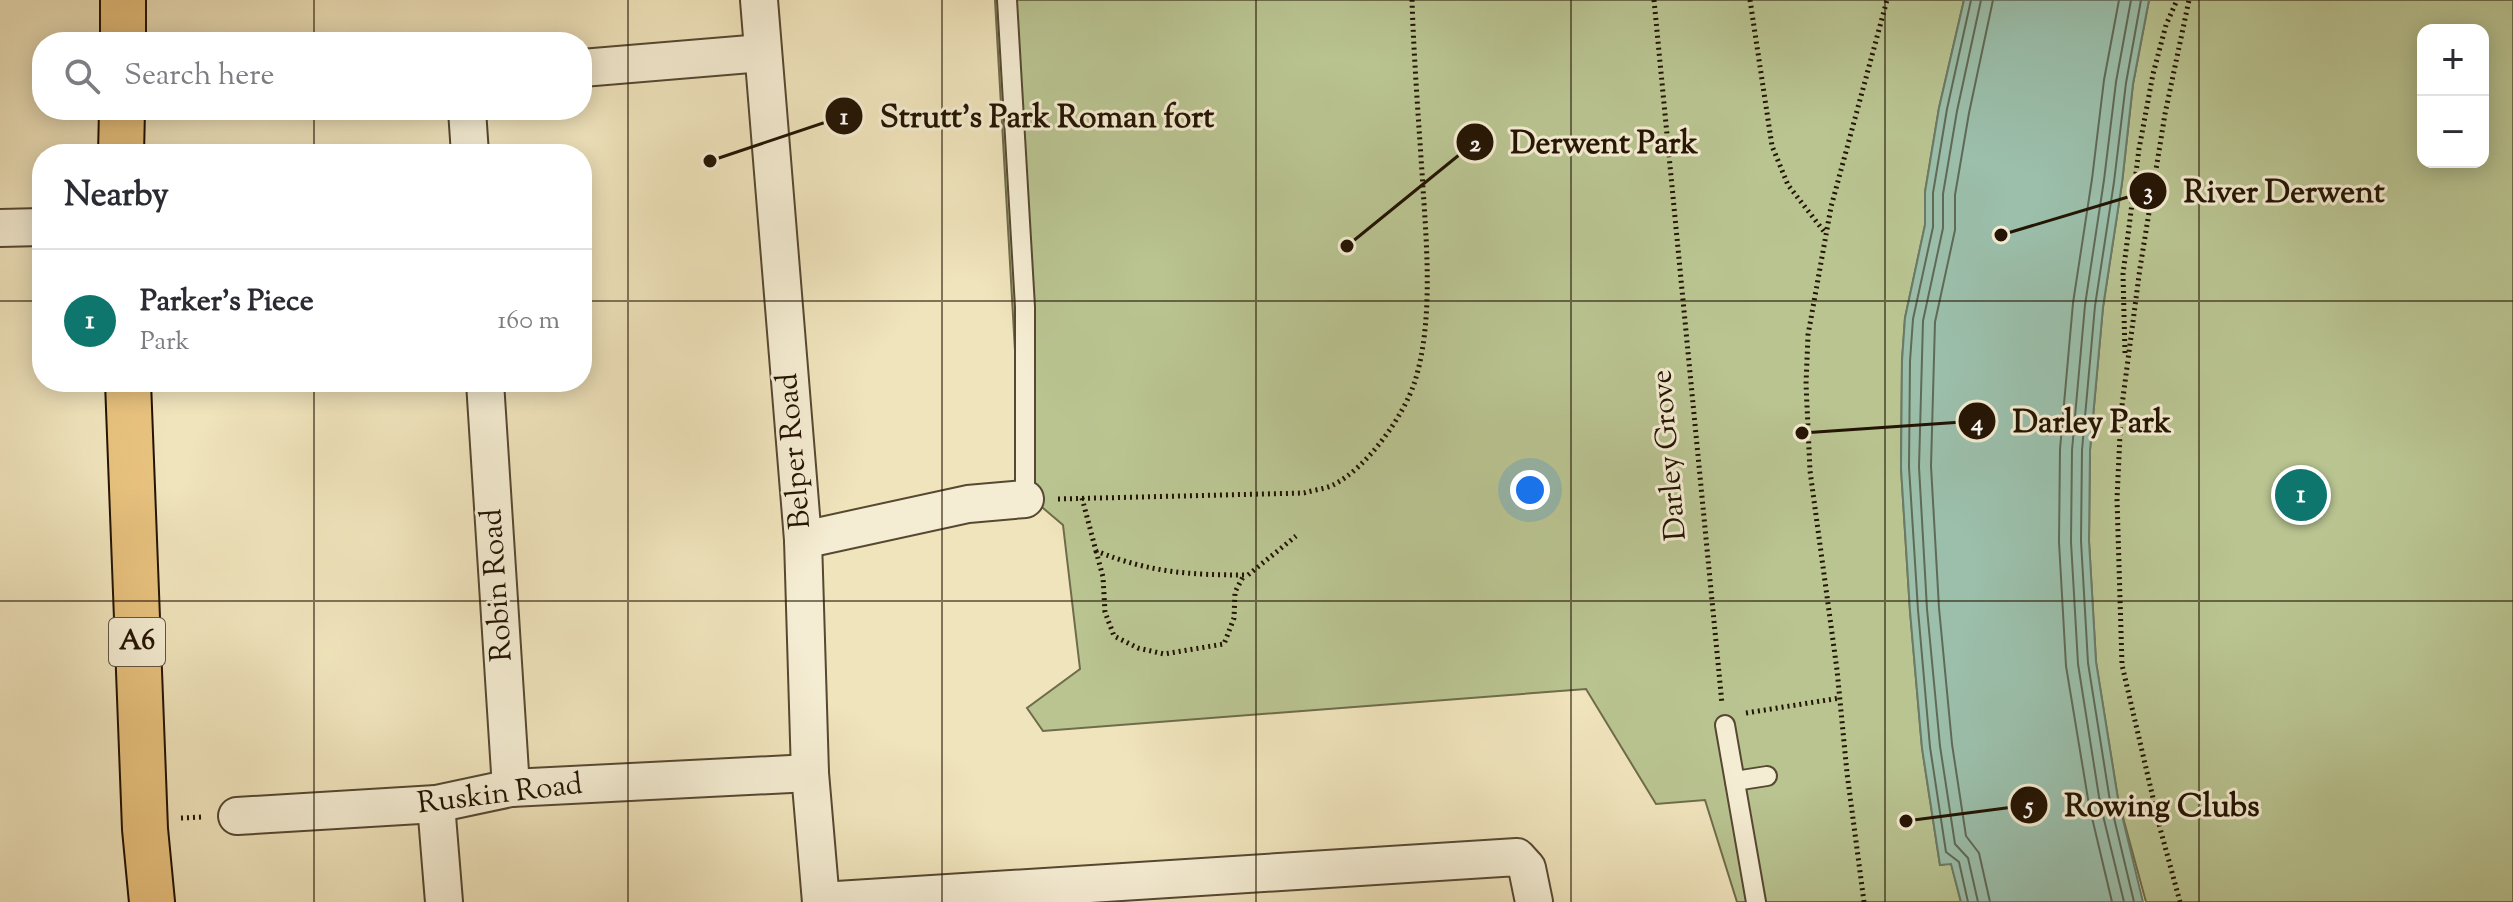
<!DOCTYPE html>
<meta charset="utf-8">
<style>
body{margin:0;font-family:"Sorts Mill Goudy",serif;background:#f7f7f7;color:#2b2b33}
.controls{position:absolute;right:24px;top:24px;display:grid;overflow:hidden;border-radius:16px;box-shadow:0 4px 20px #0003}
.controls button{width:72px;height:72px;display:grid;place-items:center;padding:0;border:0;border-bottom:2px solid #e1e1e2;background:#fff;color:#2b2b33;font:40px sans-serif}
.you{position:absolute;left:1530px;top:490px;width:28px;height:28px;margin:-20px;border:6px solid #fff;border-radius:50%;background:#1a73e8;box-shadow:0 0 0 12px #1a73e833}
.badge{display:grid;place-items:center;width:52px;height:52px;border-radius:50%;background:#0f766e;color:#fff;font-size:26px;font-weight:700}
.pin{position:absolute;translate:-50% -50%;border:4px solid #fff;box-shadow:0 2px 8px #0006}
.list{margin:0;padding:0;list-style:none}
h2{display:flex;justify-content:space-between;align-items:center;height:104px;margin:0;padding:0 32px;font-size:34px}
h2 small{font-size:26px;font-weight:400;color:#7c7c81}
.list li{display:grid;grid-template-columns:52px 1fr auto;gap:24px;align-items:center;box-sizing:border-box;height:144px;padding:0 32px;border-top:2px solid #e1e1e2}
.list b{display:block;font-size:30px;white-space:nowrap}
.list p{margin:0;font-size:26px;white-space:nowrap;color:#7c7c81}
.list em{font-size:26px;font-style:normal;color:#7c7c81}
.icon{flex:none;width:44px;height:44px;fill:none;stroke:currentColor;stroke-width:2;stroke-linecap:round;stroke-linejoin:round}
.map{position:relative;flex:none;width:2513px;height:902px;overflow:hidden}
.search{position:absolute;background:#fff;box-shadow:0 4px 20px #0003;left:32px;top:32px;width:560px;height:88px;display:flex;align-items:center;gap:20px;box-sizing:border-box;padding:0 28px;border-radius:32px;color:#7c7c81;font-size:30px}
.panel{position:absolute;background:#fff;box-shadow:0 4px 20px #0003;left:32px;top:144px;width:560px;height:248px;border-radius:32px}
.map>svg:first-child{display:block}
</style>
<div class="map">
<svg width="2513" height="902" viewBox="0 0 2513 902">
<rect width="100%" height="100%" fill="#f0e4bc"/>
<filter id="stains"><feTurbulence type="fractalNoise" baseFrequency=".0025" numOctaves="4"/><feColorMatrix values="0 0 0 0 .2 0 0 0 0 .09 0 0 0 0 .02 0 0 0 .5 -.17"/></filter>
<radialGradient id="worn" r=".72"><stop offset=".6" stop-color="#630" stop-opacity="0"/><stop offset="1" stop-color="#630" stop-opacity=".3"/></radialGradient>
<g fill="#b9c491" stroke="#6e6c4a" stroke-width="2" fill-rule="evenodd">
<polygon points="995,0 1964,0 1939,108 1925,192 1925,225 1905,318 1902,361 1901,468 1910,611 1922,748 1940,865 1951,863 1961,902 1737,902 1705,800 1656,804 1586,689 1043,731 1027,708 1080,669 1063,525 1023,491"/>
<path d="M2149,0H2513V902H2146L2118,799L2096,662L2089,541L2090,450L2103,307L2122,183L2133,84ZM2423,30H2483V162H2423Z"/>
</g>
<polygon fill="#9bbfab" stroke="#6b7b68" stroke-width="2" points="1964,0 2149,0 2133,84 2122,183 2103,307 2090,450 2089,541 2096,662 2118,799 2143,902 1961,902 1951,864 1940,865 1922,748 1910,611 1901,468 1902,361 1905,318 1925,225 1925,192 1939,108"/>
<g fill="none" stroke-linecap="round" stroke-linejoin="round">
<g stroke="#5f6a57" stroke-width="2">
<polyline points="1968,902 1959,862 1946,852 1930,747 1918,610 1909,467 1910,361 1913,319 1933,227 1933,193 1947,109 1971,0"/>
<polyline points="1978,902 1968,858 1955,844 1940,746 1927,609 1919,467 1923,321 1943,228 1943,194 1957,111 1981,0"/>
<polyline points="1990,902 1979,853 1966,836 1952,744 1939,608 1931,466 1935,322 1955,230 1955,195 1969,113 1993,0"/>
<polyline points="2112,902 2089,805 2066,666 2059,542 2060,449 2073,303 2092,179 2104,80 2119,0"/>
<polyline points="2124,902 2100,803 2078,664 2071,542 2072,450 2085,305 2104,180 2116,82 2131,0"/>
<polyline points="2134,902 2110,801 2088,663 2081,541 2082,450 2095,306 2114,182 2126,83 2141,0"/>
</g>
<g stroke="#564831" stroke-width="22">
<g id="lane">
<polyline points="1007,0 1025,307 1025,499"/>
<polyline points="1725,725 1756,902"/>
<polyline points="1735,781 1767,776"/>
</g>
</g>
<g stroke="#564831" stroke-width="40">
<g id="street">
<polyline points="759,0 803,540 810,773 821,902"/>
<polyline points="582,68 762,53"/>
<polyline points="467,110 470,154"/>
<polyline points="0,228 42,227"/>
<polyline points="485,382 511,788"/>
<polyline points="803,540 968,504 1025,499"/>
<polyline points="436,804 444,902"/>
<polyline points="237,816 436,804 511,788 810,773"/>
<polyline points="821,901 1517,857 1527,868 1534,902"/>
</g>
</g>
<g stroke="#231403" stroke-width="48">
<g id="primary">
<polyline points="123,42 123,0"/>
<polyline points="121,154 122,110"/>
<polyline points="128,382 145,829 152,902"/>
</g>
</g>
<g stroke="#231403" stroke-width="5" stroke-dasharray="2 4" stroke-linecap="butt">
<polyline points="1654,0 1722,704"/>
<polyline points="1750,0 1772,146 1788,185 1826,234"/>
<polyline points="2125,353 2123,274 2139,149 2153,74 2166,25 2177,0"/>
<path d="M1082,498L1096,551C1152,573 1189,575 1248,575L1296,536"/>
<path d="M1058,499L1304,493C1313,490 1325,489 1333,485C1366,469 1404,416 1415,381C1433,323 1427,249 1423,188C1419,125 1414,63 1412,0"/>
<polyline points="1096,551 1103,577 1105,612 1114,636 1138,648 1164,654 1224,644 1234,618 1235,592 1244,575"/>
<polyline points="1746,713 1840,698"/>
<polyline points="181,818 203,817"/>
<polyline points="1864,902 1847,773 1837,670 1810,471 1806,384 1808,335 1831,207 1887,0"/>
<polyline points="2180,902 2160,828 2122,665 2117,499 2121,413 2140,268 2165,114 2189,0"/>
</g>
<use href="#lane" stroke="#f5edd3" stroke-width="18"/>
<use href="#street" stroke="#f5edd3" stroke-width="36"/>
<use href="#primary" stroke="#e8c27e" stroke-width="44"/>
</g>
<path fill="none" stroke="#231403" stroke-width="2" stroke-opacity="0.55" d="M314,0V42M628,0V902M942,0V902M1256,0V902M1571,0V902M1885,0V902M2199,0V902M314,110V154M0,301H42M582,301H2513M314,382V902M0,601H2513"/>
<g text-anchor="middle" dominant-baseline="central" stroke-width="6" stroke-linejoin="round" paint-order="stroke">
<rect fill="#f5edd3" stroke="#625541" stroke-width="2" x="109" y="618" width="56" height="48" rx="6"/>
<g font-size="28" font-weight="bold" fill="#231403">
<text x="137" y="642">A6</text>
</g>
<g font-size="30" fill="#231403" stroke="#f5edd3">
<text transform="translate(795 451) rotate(-95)">Belper Road</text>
<text transform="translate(1670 455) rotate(-95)">Darley Grove</text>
<text transform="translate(498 585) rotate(-94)">Robin Road</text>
<text transform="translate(500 795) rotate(-7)">Ruskin Road</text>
</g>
</g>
<path fill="none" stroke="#231403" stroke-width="3" d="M710 161L844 116M1347 246L1475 142M2001 235L2148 191M1802 433L1977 421M1906 821L2029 805"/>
<g fill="#231403" stroke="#f5edd3" stroke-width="3">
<circle cx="710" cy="161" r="8"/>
<circle cx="1347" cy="246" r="8"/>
<circle cx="2001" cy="235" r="8"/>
<circle cx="1802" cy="433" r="8"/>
<circle cx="1906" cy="821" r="8"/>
<circle cx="844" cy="116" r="20"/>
<circle cx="1475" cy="142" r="20"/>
<circle cx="2148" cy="191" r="20"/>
<circle cx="1977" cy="421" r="20"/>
<circle cx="2029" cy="805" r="20"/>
</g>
<g font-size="24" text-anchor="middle" font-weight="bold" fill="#fff">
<text x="844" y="124">1</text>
<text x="1475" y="151">2</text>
<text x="2148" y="199">3</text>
<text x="1977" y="430">4</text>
<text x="2029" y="813">5</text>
</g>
<g font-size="32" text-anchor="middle" font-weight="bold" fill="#231403" stroke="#f5edd3" stroke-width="6" stroke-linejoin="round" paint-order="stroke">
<text x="1047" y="127">Strutt's Park Roman fort</text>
<text x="1604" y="153">Derwent Park</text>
<text x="2284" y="202">River Derwent</text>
<text x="2092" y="432">Darley Park</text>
<text x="2162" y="816">Rowing Clubs</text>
</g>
<rect width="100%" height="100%" filter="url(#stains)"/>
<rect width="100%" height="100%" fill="url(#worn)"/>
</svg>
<div class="controls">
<button>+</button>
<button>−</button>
</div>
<div class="you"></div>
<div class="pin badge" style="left:2301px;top:495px">1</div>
<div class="search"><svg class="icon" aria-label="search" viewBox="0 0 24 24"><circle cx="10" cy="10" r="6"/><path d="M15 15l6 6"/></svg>Search here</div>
<section class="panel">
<h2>Nearby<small></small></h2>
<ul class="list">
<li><span class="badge">1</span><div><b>Parker's Piece</b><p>Park</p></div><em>160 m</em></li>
</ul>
</section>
</div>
